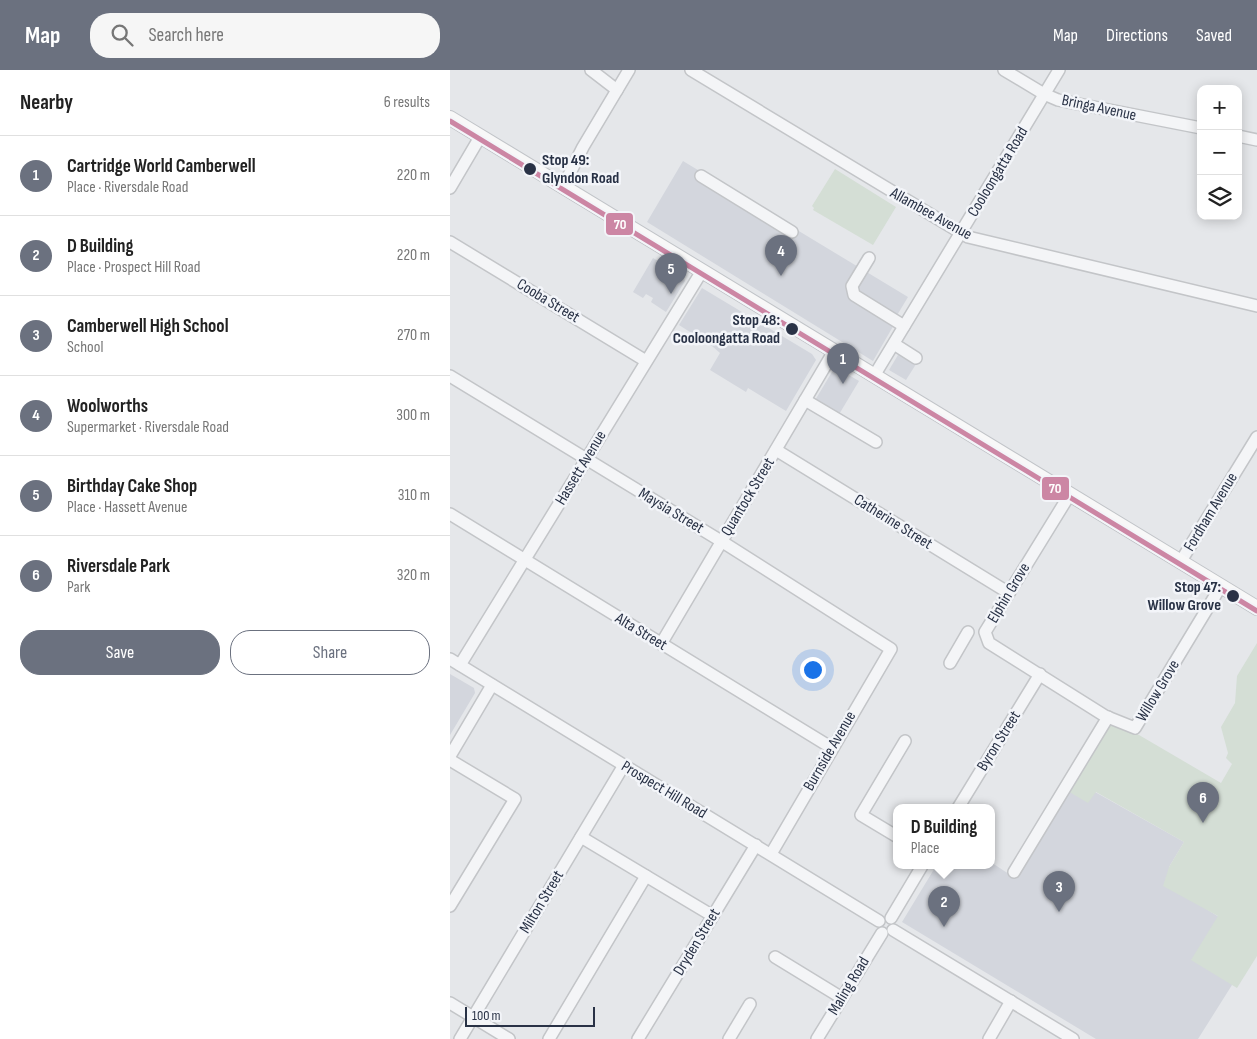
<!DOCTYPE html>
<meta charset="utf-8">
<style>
body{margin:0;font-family:"Sofia Sans Condensed",sans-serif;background:#f6f6f6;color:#222}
.controls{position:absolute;right:15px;top:15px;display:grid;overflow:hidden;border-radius:10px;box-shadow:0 2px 12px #0003}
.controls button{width:45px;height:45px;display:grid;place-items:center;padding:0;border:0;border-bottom:1px solid #e0e0e0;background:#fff;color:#222;font:25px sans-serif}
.scale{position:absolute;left:15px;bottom:12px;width:130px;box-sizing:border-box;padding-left:5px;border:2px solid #293246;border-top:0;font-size:14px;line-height:18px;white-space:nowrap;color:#293246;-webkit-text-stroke:4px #f3f5f9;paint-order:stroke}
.you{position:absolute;left:362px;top:599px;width:18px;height:18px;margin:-12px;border:4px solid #fff;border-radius:50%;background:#1a73e8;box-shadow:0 0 0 8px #1a73e833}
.badge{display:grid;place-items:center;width:32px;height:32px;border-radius:50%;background:#6b717f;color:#fff;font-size:16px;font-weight:700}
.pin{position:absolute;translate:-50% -41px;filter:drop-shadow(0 1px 2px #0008)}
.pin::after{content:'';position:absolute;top:26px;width:18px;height:15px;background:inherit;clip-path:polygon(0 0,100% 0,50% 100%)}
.popup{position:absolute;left:443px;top:734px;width:102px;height:65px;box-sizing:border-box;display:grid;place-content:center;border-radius:10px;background:#fff;filter:drop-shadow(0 1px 4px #0005);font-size:16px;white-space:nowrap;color:#767676}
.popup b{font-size:19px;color:#222}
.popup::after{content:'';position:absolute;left:50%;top:100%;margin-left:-10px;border:10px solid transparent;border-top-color:#fff}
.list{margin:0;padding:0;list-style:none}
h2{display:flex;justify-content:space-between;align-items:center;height:65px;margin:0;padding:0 20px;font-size:21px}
h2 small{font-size:16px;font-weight:400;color:#767676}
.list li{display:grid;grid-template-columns:32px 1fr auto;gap:15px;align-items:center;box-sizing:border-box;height:80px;padding:0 20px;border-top:1px solid #e0e0e0}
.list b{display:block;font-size:19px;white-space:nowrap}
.list p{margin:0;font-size:16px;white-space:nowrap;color:#767676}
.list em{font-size:16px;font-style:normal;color:#767676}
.actions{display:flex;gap:10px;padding:15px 20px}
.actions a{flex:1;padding:11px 0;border:1px solid #6b717f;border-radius:20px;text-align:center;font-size:18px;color:#6b717f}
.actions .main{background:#6b717f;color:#fff}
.icon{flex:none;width:28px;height:28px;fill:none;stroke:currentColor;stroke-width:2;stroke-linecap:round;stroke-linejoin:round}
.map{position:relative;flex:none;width:807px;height:969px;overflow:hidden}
header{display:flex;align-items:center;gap:30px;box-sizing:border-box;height:70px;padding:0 25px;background:#6b717f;color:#fff}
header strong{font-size:24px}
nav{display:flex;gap:28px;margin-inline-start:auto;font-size:18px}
.search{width:350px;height:45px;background:#f6f6f6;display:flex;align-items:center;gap:12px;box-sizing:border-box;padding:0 18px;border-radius:20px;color:#767676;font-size:19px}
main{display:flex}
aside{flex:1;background:#fff}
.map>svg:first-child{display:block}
</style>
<header>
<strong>Map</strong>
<div class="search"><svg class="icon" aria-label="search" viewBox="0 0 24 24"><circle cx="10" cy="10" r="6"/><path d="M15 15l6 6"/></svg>Search here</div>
<nav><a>Map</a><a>Directions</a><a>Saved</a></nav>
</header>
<main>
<aside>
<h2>Nearby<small>6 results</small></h2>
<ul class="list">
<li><span class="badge">1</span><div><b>Cartridge World Camberwell</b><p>Place · Riversdale Road</p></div><em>220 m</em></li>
<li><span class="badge">2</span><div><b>D Building</b><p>Place · Prospect Hill Road</p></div><em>220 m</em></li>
<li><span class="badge">3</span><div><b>Camberwell High School</b><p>School</p></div><em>270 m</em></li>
<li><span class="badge">4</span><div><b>Woolworths</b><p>Supermarket · Riversdale Road</p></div><em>300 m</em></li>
<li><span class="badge">5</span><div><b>Birthday Cake Shop</b><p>Place · Hassett Avenue</p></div><em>310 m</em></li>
<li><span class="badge">6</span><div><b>Riversdale Park</b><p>Park</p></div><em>320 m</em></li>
</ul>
<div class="actions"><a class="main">Save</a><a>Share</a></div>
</aside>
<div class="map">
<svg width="807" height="969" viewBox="0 0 807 969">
<rect width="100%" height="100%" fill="#e5e7ea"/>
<g fill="#d3d6dd">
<polygon points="233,91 458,227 446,247 445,253 423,291 197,152"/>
<polygon points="203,188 233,206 235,211 216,242 201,232 203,228 196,224 193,228 183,222"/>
<polygon points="252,218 362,284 366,290 336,341 298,318 296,322 260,300 270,283 262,276 229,255"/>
<polygon points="451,280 468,291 456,310 439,300"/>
<polygon points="385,297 409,311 388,346 364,332"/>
<polygon points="0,604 24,618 25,623 0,665"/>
<polygon points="616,720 645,722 734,772 719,797 753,837 769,847 782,915 748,969 646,969 452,852 486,796 542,796 542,793 562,806"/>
</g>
<g fill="#d4ded5">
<polygon points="385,99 446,137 423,175 363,140 364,138 362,136"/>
<polygon points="807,573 807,886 787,918 741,890 768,846 713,816 719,797 734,772 646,722 638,733 616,720 660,648 771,713 782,694 776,688 778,683 771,657 785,633 787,606"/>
</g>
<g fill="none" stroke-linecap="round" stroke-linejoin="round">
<g stroke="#c3c5c8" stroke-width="14">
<g id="minor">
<polyline points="141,0 167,20"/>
<polyline points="241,0 518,167 807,236"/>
<polyline points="554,0 594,24 608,30 751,58"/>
<polyline points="788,66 807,70"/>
<polyline points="251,106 342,162"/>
<polyline points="113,117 133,77 179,0"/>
<polyline points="0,118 30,67"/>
<polyline points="0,172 196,291"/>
<polyline points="419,188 402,216 404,225 454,256"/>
<polyline points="444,274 466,288"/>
<polyline points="0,306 271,471 441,579 321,784"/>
<polyline points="424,306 609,0"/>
<polyline points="355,330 426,372"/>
<polyline points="326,380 559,523"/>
<polyline points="620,424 535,562 539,573 655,646 685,658 771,516"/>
<polyline points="0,444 382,678"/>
<polyline points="731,491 807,367"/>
<polyline points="211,574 384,281"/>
<polyline points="0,589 429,851"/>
<polyline points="500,593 518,562"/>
<polyline points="10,595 252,201"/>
<polyline points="0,686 42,615"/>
<polyline points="0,690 65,729 0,836"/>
<polyline points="508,738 590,604"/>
<polyline points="446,766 411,745 455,671"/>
<polyline points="564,802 658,647"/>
<polyline points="196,806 263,846"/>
<polyline points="441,848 472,796"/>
<polyline points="443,860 623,969"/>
<polyline points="325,887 392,928"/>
<polyline points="0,933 59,969"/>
<polyline points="10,969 174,695"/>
<polyline points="99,969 196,806 131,767"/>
<polyline points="188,969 306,775"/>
<polyline points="279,969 300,934"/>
<polyline points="367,969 432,863"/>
<polyline points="539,969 561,931"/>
</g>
</g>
<g stroke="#c1c4c8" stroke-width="16">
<polyline id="major" points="0,48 807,538"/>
</g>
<use href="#minor" stroke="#f4f5f7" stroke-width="11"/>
<use href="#major" stroke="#f8f8f8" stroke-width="14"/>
<g stroke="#f3f5f9" stroke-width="9">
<polyline id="tram-1" points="0,51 807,541"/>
</g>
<use href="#tram-1" stroke="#cc86a4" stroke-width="5"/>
</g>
<g fill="#293246" stroke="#f3f5f9" stroke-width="2">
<circle cx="80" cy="99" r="7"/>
<circle cx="342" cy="259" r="7"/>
<circle cx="783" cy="526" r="7"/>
</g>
<g text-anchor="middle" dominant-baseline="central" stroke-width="5" stroke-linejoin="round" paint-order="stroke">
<g font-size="16" fill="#293246" stroke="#f3f5f9">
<text transform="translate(649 38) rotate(12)">Bringa Avenue</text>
<text transform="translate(548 102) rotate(-59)">Cooloongatta Road</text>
<text transform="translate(481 144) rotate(29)">Allambee Avenue</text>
<text transform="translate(98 231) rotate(31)">Cooba Street</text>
<text transform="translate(131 398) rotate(-59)">Hassett Avenue</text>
<text transform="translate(298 427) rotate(-59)">Quantock Street</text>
<text transform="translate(221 441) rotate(31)">Maysia Street</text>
<text transform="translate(761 442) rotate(-59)">Fordham Avenue</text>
<text transform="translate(443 452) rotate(32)">Catherine Street</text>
<text transform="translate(559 523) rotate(-59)">Elphin Grove</text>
<text transform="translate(191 562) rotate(31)">Alta Street</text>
<text transform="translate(708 621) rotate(-59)">Willow Grove</text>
<text transform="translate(549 671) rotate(-58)">Byron Street</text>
<text transform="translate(380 681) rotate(-60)">Burnside Avenue</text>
<text transform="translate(214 720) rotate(31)">Prospect Hill Road</text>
<text transform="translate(92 832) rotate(-59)">Milton Street</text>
<text transform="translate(247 872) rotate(-59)">Dryden Street</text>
<text transform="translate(399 916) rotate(-59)">Maling Road</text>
</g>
<g font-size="16" font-weight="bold" fill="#293246" stroke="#f3f5f9" text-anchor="end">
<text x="92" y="90" text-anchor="start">Stop 49:<tspan x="92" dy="18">Glyndon Road</tspan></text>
<text x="330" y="250">Stop 48:<tspan x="330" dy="18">Cooloongatta Road</tspan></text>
<text x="771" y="517">Stop 47:<tspan x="771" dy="18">Willow Grove</tspan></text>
</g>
</g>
<g stroke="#f3f5f9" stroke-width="2">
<rect x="155" y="142" width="29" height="24" rx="5" fill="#cc86a4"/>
<rect x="591" y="406" width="29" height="25" rx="5" fill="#cc86a4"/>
</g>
<g font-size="14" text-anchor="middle" font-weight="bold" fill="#fff">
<text x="170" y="159">70</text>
<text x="605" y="423">70</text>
</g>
</svg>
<div class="controls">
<button>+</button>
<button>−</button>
<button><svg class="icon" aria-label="layers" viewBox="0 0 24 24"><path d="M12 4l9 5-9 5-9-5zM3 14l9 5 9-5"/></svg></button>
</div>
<div class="scale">100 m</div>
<div class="you"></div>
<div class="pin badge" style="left:393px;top:314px">1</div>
<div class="pin badge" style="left:494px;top:857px">2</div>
<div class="popup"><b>D Building</b>Place</div>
<div class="pin badge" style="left:609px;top:842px">3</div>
<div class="pin badge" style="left:331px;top:206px">4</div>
<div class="pin badge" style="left:221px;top:224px">5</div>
<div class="pin badge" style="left:753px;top:753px">6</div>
</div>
</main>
